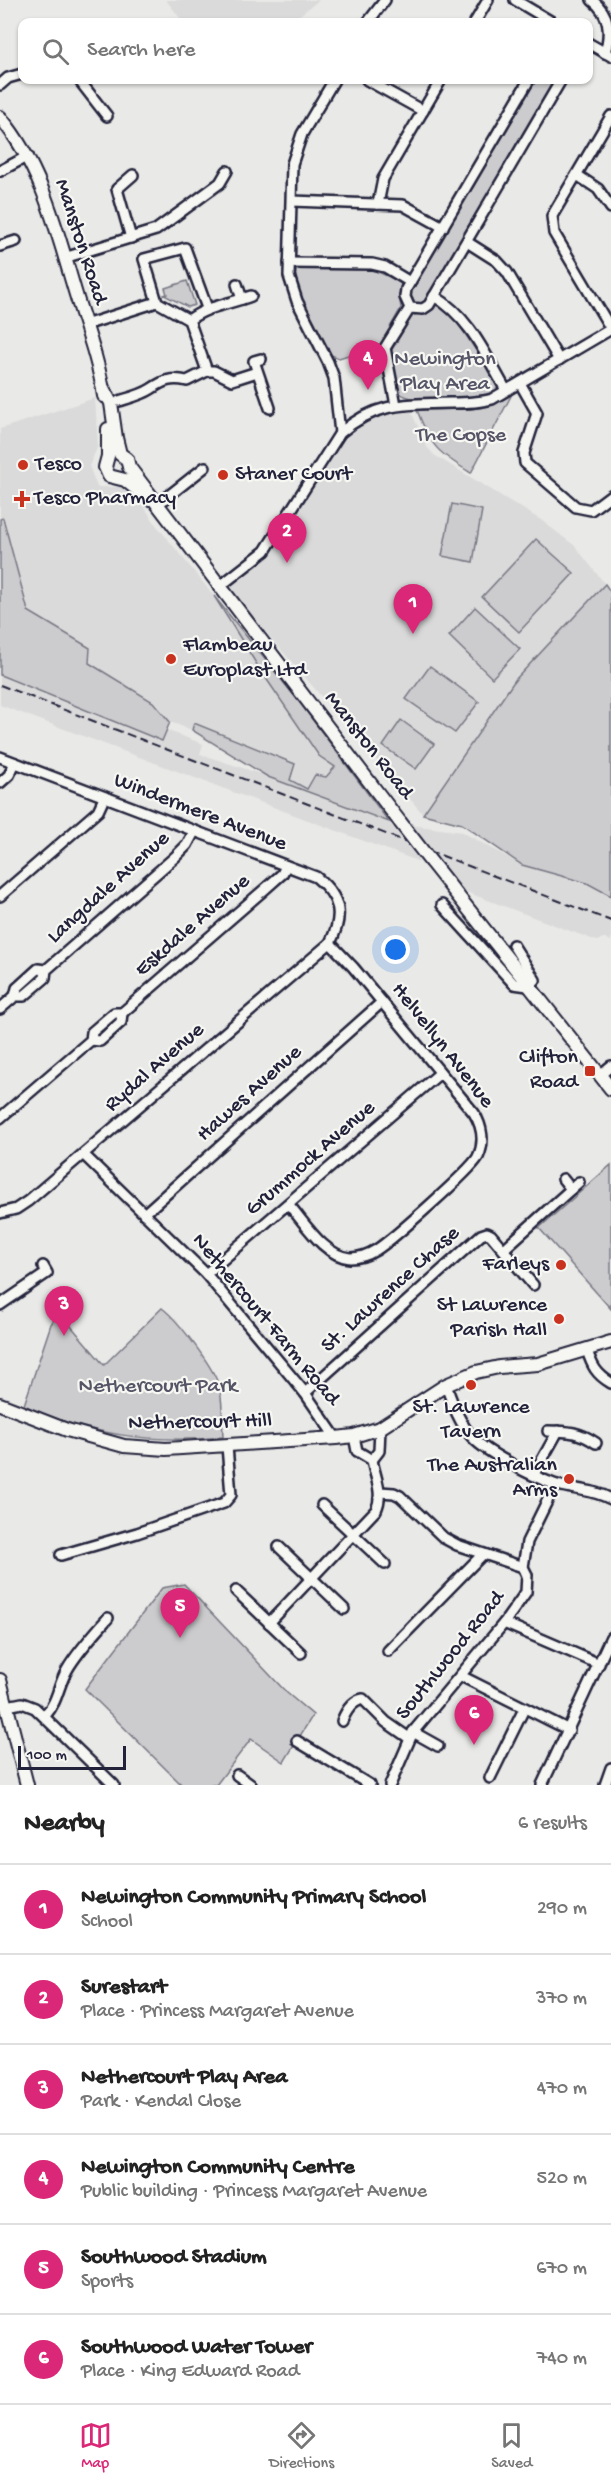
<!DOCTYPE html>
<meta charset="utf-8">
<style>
body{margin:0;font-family:"Gochi Hand",sans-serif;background:#f2f2f2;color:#222}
.scale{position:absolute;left:18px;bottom:15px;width:108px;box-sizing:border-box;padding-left:6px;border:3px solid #22223b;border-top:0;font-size:16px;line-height:21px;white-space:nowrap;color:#22223b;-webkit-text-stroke:4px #f6f6f2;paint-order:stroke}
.you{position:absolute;left:396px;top:950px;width:21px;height:21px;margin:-15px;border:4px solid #fff;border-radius:50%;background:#1a73e8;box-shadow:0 0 0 9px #1a73e833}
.badge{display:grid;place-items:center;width:39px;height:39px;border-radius:50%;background:#db2777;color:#fff;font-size:20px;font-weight:700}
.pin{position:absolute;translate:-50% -50px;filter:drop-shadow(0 2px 3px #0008)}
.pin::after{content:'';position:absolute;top:32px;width:21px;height:18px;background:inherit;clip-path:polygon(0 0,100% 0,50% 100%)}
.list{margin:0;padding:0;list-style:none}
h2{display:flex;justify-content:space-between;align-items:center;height:78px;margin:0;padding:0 24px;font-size:26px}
h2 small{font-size:20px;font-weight:400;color:#767676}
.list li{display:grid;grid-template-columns:39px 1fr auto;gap:18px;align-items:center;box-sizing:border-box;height:90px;padding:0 24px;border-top:2px solid #e0e0e0}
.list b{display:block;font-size:22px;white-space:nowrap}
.list p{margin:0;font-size:20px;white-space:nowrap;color:#767676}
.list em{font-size:20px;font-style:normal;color:#767676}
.icon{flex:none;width:33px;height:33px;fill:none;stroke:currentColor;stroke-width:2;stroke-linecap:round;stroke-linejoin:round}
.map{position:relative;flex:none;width:611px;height:1785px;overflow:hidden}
.search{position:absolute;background:#fff;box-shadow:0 2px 4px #0004;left:18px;right:18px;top:18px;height:66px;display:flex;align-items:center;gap:15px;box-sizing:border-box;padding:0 21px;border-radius:12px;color:#767676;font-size:22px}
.sheet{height:618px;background:#fff}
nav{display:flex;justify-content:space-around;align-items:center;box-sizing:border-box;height:84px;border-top:2px solid #e0e0e0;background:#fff;font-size:16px;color:#767676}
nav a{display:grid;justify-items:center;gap:3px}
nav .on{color:#db2777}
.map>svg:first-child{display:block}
</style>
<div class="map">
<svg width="611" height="1785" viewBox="0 0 611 1785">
<rect width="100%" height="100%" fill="#e9e9e7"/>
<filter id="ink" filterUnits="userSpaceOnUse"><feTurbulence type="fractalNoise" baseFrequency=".0167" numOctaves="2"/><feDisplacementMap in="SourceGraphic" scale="12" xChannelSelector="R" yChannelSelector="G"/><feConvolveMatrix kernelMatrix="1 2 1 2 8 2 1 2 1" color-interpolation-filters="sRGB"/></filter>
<g filter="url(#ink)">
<g fill="#dadada">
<polygon points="166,0 319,0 291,22 183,22"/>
<polygon points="95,398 98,446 89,466 97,487 122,487 139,499 157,526 214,596 319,756 335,767 326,777 308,789 290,780 294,764 194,723 192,730 170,722 153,702 89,663 90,648 28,611 3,519 0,519 0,429"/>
<polygon points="410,409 427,447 434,455 541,520 575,546 605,584 515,680 423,814 227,587 269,554 335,447 351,429 380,414"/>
<polygon points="0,675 162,741 166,730 203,744 200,754 276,779 389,822 420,862 0,705"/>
<polygon points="411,825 462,832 522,865 587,883 611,896 611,941 603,938 597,941 458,889 410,829"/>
</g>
<g fill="#ccccce" stroke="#777784" stroke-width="1.5">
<polygon points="532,80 555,80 426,299 420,305 412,304 407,294"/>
<path d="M298,268L371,269L399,281L401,284L399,295L401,308L380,345L339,358L331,355C321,342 287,280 298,268Z"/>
<polygon points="187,281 195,305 188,307 164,295 167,294 165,288"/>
<path d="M435,302L456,320L500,387L498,390C491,394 484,397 476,398C460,400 411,403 400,393L390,356L391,351L412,316L424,311Z"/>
<path d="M512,394L471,473C438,453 431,447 417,410L471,409L490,406Z"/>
<polygon points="452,504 482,510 473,562 442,556"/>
<polygon points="3,518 28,611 90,648 89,663 153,702 170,722 162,741 0,675 0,519"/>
<polygon points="536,539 574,573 519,632 482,597"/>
<polygon points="605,584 611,593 611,896 587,883 522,865 462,824 423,814 515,680"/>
<polygon points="214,596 300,703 389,822 268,777 192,730 194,723 295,764 290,780 307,789 315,775 326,777 335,767 319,756 259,668"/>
<polygon points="475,607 520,649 492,678 449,636"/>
<polygon points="430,666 479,702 455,733 406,699"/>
<polygon points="401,720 434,744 416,769 383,746"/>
<polygon points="611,1165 611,1309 539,1228"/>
<path d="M162,1308C178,1320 217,1371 220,1390C223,1405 222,1422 223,1437C155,1444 85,1435 24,1405L51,1324L59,1312L104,1365Z"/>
<polygon points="184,1584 287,1693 313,1715 284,1762 251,1739 216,1785 182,1785 85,1689 162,1588"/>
</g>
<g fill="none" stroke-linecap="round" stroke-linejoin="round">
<g stroke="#22223b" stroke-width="14">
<g id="minor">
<polyline points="515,0 552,22"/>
<path d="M592,0C610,14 611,32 605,53"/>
<polyline points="368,22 385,0"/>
<polyline points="475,22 488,0"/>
<polyline points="588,43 611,56"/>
<polyline points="79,80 107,116"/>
<polyline points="334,80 302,134 292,164 289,276 297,301 328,362 334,378 340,433"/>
<polyline points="367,80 423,111"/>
<polyline points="529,80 406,289 405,297 410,308 423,309 429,305 561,80"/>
<polyline points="0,85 8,78 22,74"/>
<polyline points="0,171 28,156"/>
<polyline points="577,175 598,189 611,208"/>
<polyline points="292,201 403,205 443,227"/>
<polyline points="378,204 383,179 441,80"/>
<polyline points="131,238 117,189 133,175"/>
<polyline points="467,242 497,261 507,272 559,360"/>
<polyline points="0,246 16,241"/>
<polyline points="64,258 156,230 220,183 227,171"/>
<polyline points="289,263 372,264 385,267 410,282"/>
<polyline points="237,284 242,299"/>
<path d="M434,296C470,317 486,356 506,390"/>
<polyline points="157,302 144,259 185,248 207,308"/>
<path d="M189,320C207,306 230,304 251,296"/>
<path d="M85,325L157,302L189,320L207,371L187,381C171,377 163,381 151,389C142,395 129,398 119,401"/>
<polyline points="261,359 254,361 270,408"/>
<polyline points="207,371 214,371 232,380 257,372"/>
<polyline points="520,383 537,413 524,453 525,463 576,507 591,510 611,495"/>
<polyline points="396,405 385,348 410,308"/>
<polyline points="157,505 205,467"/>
<path d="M219,587L265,551L340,433C376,402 405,404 450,403C464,403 478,403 492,399L611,329L554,233L552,216L611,116"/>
<path d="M0,757L316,877C341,897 344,916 330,943L28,1201L16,1209L0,1213"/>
<polyline points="0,783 9,775 15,763"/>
<polyline points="0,896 98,811 104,798"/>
<polyline points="442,905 514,984 528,986 535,980 513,945"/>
<polyline points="46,970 38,969 17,988 15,996 24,996 45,978 46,970 175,857 187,845 194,832"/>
<polyline points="0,1009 15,996"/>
<polyline points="122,1013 265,889 282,874 286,866"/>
<polyline points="600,1075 611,1066"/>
<polyline points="0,1118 91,1040 92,1032 114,1013 122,1013 121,1022 100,1041 91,1040"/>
<polyline points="84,1155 206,1274 305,1393 336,1438"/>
<polyline points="563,1179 571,1189"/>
<path d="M289,1205C305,1223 324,1256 350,1258C359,1258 368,1255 376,1250C392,1240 470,1171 478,1157C485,1142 482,1126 474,1113L353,967L330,943"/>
<polyline points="144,1214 382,1002"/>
<polyline points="504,1249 579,1182"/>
<polyline points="206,1274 440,1073"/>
<polyline points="0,1305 47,1273 43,1266"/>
<path d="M587,1350C592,1366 596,1374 611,1383"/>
<path d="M446,1385C452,1403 460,1425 473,1438C487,1453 534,1477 554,1484C572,1490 593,1489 611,1499"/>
<polyline points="305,1393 481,1235 487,1233 491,1235 533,1285"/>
<path d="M548,1431C568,1431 580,1432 596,1443"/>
<polyline points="354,1436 357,1451 372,1460"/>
<polyline points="372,1460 379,1451 380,1428"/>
<polyline points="534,1474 558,1431"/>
<polyline points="380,1492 394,1493 400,1496 444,1538 457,1545 523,1567"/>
<polyline points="322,1505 385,1564"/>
<polyline points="279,1547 344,1609"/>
<polyline points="61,1555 137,1533 224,1503 231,1495 227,1446"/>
<polyline points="236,1591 301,1653"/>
<path d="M269,1623L376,1510C384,1494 375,1477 372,1460"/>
<polyline points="504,1623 599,1664"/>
<polyline points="388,1651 483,1554"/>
<polyline points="461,1676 569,1730"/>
<polyline points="7,1706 22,1703 35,1708 114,1785"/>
<path d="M45,1716C59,1699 57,1688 67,1670C78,1651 94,1634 108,1618"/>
<path d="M342,1721C346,1711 352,1701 363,1699L386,1722L409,1738"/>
<polyline points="413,1732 438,1746"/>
<polyline points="297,1741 370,1785"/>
<polyline points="237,1775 251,1785"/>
<polyline points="490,1778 524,1709"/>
<polyline points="390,1785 413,1732 504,1623 526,1592 527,1575 523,1567 527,1542 555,1485"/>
<polyline points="542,1785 611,1637"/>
<polyline points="605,1785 611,1768"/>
</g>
</g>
<g stroke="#22223b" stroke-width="16">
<g id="major">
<path d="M0,117C43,168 58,236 77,298C87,330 99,363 104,396"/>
<polyline points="103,388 111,403 116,438 120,454 127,459 129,467 400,822"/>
<polyline points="108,429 108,456 105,467 109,476 125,480 149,499"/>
<polyline points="431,862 611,1089"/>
<polyline points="0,1404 67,1430 124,1446 166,1449 336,1438 354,1436 380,1428 446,1385 476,1372 499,1367 538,1364 611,1342"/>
<polyline points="0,1680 27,1785"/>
</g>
</g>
<use href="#minor" stroke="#f6f6f2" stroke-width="9"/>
<use href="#major" stroke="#f6f6f2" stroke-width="12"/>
<polyline stroke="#22223b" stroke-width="2" stroke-dasharray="9 4.5" stroke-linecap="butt" points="0,685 611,921"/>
<g stroke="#22223b" stroke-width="16" stroke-linecap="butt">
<polyline id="major-bridge" points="400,822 431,862"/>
</g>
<use href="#major-bridge" stroke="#f6f6f2" stroke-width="12"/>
</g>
</g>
<g fill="#c8321e" stroke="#f6f6f2" stroke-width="2">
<circle cx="23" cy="465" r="6"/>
<circle cx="223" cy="475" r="6"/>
<path d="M19 490h6v6h6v6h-6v6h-6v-6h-6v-6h6z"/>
<circle cx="171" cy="659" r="6"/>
<rect x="584" y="1065" width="12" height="12" rx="3"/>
<circle cx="561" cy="1265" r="6"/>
<circle cx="559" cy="1319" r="6"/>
<circle cx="471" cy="1385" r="6"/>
<circle cx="569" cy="1479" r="6"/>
</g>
<g text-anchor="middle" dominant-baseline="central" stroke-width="4.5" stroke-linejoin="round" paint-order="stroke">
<g font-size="22" fill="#22223b" stroke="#f6f6f2">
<text transform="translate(80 242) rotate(72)">Manston Road</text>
<text transform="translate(368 746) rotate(52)">Manston Road</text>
<text transform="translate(200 813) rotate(21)">Windermere Avenue</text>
<text transform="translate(109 888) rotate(-42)">Langdale Avenue</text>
<text transform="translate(193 926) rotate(-41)">Eskdale Avenue</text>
<text transform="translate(442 1046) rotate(52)">Helvellyn Avenue</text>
<text transform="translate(155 1068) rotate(-41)">Rydal Avenue</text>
<text transform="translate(250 1094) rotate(-42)">Hawes Avenue</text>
<text transform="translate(311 1159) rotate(-41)">Grummock Avenue</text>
<text transform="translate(391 1290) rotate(-42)">St. Lawrence Chase</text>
<text transform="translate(265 1320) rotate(50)">Nethercourt Farm Road</text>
<text transform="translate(200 1423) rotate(-1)">Nethercourt Hill</text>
<text transform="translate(451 1656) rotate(-51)">Southwood Road</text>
</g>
<g font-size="22" fill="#555567" stroke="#f6f6f2">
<text x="445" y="360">Newington<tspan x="445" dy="25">Play Area</tspan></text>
<text x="461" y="436">The Copse</text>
<text x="158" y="1387">Nethercourt Park</text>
</g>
<g font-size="22" fill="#22223b" stroke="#f6f6f2" text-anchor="start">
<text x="35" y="465">Tesco</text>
<text x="235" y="475">Staner Court</text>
<text x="34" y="499">Tesco Pharmacy</text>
<text x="183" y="646">Flambeau<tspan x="183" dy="25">Europlast Ltd</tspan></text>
<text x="578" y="1058" text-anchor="end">Clifton<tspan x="578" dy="25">Road</tspan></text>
<text x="549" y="1265" text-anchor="end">Farleys</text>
<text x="547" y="1306" text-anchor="end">St Lawrence<tspan x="547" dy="25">Parish Hall</tspan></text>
<text x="471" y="1408" text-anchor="middle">St. Lawrence<tspan x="471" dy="25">Tavern</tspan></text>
<text x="557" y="1466" text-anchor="end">The Australian<tspan x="557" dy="25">Arms</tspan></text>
</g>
</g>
</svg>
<div class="scale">100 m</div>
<div class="you"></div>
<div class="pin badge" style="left:413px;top:634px">1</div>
<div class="pin badge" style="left:287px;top:563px">2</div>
<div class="pin badge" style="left:64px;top:1336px">3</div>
<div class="pin badge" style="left:368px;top:390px">4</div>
<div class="pin badge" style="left:180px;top:1638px">5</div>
<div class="pin badge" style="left:474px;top:1745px">6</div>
<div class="search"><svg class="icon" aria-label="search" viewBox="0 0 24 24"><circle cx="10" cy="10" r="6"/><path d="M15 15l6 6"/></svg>Search here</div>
</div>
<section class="sheet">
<h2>Nearby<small>6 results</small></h2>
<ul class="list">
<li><span class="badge">1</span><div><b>Newington Community Primary School</b><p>School</p></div><em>290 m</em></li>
<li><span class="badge">2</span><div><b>Surestart</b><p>Place · Princess Margaret Avenue</p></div><em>370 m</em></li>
<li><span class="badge">3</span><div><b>Nethercourt Play Area</b><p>Park · Kendal Close</p></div><em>470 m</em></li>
<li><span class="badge">4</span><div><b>Newington Community Centre</b><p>Public building · Princess Margaret Avenue</p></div><em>520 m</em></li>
<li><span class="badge">5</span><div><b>Southwood Stadium</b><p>Sports</p></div><em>670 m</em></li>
<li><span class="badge">6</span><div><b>Southwood Water Tower</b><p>Place · King Edward Road</p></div><em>740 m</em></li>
</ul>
</section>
<nav>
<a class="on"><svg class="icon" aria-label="map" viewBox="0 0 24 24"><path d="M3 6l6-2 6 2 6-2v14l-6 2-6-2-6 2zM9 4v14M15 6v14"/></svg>Map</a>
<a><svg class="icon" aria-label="directions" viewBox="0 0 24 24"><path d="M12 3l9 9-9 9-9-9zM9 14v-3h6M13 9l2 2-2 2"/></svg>Directions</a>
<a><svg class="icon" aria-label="saved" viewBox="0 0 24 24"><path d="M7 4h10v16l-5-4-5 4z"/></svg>Saved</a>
</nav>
